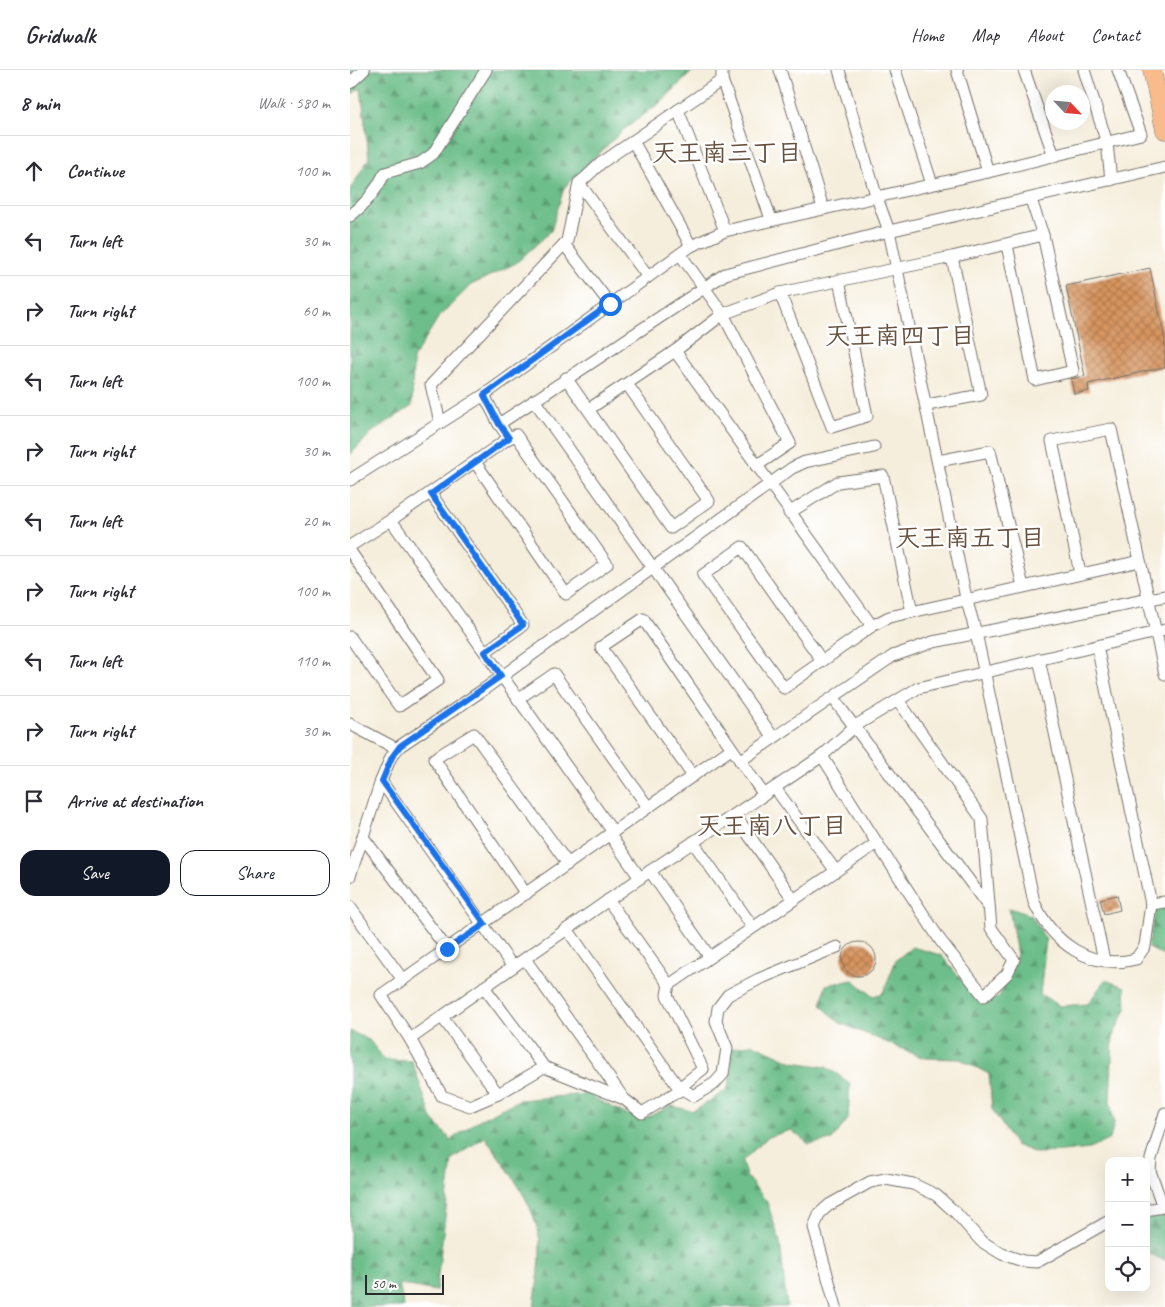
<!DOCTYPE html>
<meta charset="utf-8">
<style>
body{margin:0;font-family:Caveat,"Klee One",sans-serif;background:#f7f7f7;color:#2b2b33}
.controls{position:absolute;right:15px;bottom:15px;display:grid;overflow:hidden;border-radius:10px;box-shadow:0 5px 20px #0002}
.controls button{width:45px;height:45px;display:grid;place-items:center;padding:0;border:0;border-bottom:1px solid #e1e1e2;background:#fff;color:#2b2b33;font:25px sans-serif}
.compass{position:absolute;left:695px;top:15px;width:45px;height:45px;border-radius:50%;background:#fff;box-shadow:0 5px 20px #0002;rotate:116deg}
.scale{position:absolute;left:15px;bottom:12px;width:79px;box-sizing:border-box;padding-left:5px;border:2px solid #2b2b2b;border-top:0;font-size:14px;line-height:18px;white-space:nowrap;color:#2b2b2b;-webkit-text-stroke:4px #fff;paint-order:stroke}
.stop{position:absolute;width:15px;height:15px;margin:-11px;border:4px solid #1a73e8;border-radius:50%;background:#fff}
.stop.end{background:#1a73e8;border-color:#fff;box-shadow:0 1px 5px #0008}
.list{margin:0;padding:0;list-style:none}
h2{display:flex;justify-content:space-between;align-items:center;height:65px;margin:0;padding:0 20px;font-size:21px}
h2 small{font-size:16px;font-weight:400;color:#7c7c81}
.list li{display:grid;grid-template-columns:32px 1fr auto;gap:15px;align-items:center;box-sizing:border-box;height:70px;padding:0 20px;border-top:1px solid #e1e1e2}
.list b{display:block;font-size:19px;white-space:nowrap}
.list em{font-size:16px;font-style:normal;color:#7c7c81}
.actions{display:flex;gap:10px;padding:15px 20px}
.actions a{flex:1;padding:11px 0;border:1px solid #111827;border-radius:15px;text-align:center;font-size:18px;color:#111827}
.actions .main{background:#111827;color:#fff}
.icon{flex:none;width:28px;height:28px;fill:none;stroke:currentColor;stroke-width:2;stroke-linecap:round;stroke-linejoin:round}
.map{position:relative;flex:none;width:815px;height:1237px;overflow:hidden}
header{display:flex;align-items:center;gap:30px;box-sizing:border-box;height:70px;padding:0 25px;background:#fff;border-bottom:1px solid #e1e1e2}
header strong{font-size:24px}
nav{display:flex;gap:28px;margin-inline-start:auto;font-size:18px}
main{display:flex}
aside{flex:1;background:#fff}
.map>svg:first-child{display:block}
</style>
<header>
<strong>Gridwalk</strong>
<nav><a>Home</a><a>Map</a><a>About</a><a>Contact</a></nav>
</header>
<main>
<aside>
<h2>8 min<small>Walk · 580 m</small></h2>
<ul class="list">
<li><svg class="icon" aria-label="ahead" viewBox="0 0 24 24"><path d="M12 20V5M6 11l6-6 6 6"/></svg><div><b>Continue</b></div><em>100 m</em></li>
<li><svg class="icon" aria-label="left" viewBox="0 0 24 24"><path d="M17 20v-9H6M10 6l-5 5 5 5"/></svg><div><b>Turn left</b></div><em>30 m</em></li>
<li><svg class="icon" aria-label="right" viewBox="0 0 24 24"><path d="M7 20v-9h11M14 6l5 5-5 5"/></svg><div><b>Turn right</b></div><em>60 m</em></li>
<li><svg class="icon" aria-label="left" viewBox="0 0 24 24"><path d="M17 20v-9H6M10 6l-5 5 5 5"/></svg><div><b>Turn left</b></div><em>100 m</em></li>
<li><svg class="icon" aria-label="right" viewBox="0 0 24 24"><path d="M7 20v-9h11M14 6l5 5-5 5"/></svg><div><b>Turn right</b></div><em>30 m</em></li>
<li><svg class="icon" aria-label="left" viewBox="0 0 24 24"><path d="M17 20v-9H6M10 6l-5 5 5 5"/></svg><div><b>Turn left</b></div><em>20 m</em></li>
<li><svg class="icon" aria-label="right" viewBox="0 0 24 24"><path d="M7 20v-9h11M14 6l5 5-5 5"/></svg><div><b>Turn right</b></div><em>100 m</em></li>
<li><svg class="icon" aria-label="left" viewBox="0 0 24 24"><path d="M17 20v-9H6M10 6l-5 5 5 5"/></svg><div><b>Turn left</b></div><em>110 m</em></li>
<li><svg class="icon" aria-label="right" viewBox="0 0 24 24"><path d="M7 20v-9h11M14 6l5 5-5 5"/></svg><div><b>Turn right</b></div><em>30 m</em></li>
<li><svg class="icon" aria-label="arrive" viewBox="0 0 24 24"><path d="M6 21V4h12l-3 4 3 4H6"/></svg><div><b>Arrive at destination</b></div></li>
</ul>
<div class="actions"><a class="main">Save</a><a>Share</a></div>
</aside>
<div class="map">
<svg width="815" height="1237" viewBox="0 0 815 1237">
<defs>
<pattern id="forest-firs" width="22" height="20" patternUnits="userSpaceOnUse" patternTransform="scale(1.25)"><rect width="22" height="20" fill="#6dbe8a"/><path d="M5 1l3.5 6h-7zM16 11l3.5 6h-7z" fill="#5a9b71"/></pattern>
<pattern id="building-cross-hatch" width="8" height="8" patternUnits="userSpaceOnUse" patternTransform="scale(1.25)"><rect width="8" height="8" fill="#d7945e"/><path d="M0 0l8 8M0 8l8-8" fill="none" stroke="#af794e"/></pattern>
</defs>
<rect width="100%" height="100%" fill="#fff"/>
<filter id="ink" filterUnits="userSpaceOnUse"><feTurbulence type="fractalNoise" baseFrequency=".02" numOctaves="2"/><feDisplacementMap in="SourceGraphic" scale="10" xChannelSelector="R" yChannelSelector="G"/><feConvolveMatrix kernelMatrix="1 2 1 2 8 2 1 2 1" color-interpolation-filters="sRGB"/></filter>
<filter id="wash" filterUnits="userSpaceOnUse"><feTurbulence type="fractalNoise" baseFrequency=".0096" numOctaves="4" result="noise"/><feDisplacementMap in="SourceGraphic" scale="20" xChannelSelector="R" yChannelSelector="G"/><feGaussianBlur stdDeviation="1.12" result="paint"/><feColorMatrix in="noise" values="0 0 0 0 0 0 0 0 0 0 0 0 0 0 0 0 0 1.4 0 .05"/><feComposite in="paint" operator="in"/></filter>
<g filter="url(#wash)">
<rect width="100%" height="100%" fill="#f6eedc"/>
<g fill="url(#forest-firs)" stroke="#4c745a">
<polygon points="0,0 344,0 310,33 273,60 214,118 201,161 166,193 121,215 88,248 63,289 62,336 22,362 0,385 0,120 19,88 11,18 0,25"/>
<polygon points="815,837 815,887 798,877 806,838"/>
<polygon points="659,838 681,845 696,870 690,924 710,936 738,934 755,910 775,917 776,939 763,966 760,1031 764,1053 760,1069 739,1079 713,1082 686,1083 665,1075 642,1039 639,1004 610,989 574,988 490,953 471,935 476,915 503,910 523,926 533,923 546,890 562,877 591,885 631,934 649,927 667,885"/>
<path d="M0,961L19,970L35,990L62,991L82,1049L101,1070L127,1051L169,1030L237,1024L275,1044L296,1048L321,1036L343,1041L377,1020L382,1002L380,979L403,974L443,992L476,997L500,1013L498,1049L482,1070L459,1074L441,1060L418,1067L392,1091L396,1106L417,1132L430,1172L437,1237H184C187,1214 194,1179 187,1157C178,1124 154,1095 135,1067L102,1089L86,1221L49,1214L54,1237H0Z"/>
<polygon points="796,1141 815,1141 815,1191 796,1182"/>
</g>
<g id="blocks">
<g fill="url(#building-cross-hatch)">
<polygon points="800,198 815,270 815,297 738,314 739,321 724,324 721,309 735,306 716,216"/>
<polygon points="767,825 770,840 754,844 750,829"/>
<circle cx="509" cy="889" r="17"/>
</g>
</g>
</g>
<g filter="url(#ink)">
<use href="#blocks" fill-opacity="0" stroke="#726f69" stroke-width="1"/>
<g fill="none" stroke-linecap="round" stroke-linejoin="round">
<g stroke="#726f69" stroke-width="13">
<g id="street">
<polyline points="372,0 372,10 421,149"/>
<polyline points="430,0 473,138"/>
<path d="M489,0L526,125L539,161L616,528L626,563L684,832C702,872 740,901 786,889L795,876L801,834L747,576"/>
<polyline points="545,0 582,114"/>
<polyline points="607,0 638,102"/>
<polyline points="674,0 704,86"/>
<polyline points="734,0 757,73 761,110"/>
<polyline points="0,13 14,0"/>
<polyline points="328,40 375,161"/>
<polyline points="283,71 341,176"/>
<polyline points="229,113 298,207"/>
<path d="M0,146C16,134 26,121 35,103L70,93L83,84L136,0"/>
<polyline points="214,174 260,234"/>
<polyline points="657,175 685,310 723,301 693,165 681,130"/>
<polyline points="330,184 373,244 440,373 406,396"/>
<polyline points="430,223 482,357 517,346 489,210"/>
<polyline points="325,281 522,556"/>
<polyline points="216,308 321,458 359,431 277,314"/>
<polyline points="134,325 149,354 159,368 41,450 263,762"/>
<polyline points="184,330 423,667"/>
<polyline points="577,335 631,325 602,187"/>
<polyline points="239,339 325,281 373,244 430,223 602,187 693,165"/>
<polyline points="90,352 81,315 217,171 229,113 235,108 251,93 372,10"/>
<polyline points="149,354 375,204 539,161 815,97"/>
<polyline points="588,391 640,381 673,516"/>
<polyline points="125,392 216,524 257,494 166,365 159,368"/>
<polyline points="0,410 134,325 341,176 375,161 638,102 791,64 768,0"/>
<polyline points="81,424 173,555 135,582"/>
<polyline points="439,443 488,412 533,406 562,542"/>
<polyline points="0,476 41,450"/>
<polyline points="0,481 88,610 49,636 0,567"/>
<polyline points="730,503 702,371 761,359 815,604"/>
<polyline points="689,589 754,890"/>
<polyline points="472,591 392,477 353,505 434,618 522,556 539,547 790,491"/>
<polyline points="483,628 638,836"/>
<polyline points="168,629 204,604 298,737"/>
<polyline points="0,654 47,679"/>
<polyline points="472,686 527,773"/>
<polyline points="390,691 543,586 583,572 815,526"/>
<polyline points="343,706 251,577 293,549 414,725"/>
<polyline points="31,711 163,897"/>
<polyline points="425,718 485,800"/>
<polyline points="385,745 443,829"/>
<polyline points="260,765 290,808"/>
<polyline points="13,767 97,879"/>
<polyline points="343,772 402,856"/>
<polyline points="300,801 359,886"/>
<polyline points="0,806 31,711 41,687 50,676 133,620 442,398 455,392 524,377"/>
<polyline points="176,824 84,689 124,664 218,794"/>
<polyline points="258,830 319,915"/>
<polyline points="801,834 815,832"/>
<polyline points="0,837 53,910"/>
<polyline points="217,859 329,1018"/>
<polyline points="175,889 274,1029 292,1043 332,1019 329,1018 353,999 317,925 319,915 527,773 590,870 634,926 657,904 664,890 641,858 632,749 548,630"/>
<polyline points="134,917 194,997"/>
<polyline points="92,947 148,1024"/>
<polyline points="60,969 300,801 472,686 505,656 568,618 815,560"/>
<polyline points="332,1019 344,1026 365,1013 373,1004 377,978 366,951 368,938 378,925 409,909 487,877"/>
<polyline points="274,1029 194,997 148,1024 120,1036 92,1026 60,969 31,925 381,679"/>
<polyline points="796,1140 813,1137 800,1101 801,1089 815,1043"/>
<polyline points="486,1237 464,1157 470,1143 479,1135 520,1112 536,1109 563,1114 586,1125 606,1143 631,1171 652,1184 673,1191 687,1192 759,1151"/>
</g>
</g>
<g stroke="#726f69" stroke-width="19">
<polyline id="primary" points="802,0 815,60"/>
</g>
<use href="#street" stroke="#fff" stroke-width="11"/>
<use href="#primary" stroke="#fabb8c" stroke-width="18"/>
</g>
</g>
<g fill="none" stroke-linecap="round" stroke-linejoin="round" filter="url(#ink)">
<polyline stroke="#1a73e8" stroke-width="6" points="97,879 135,854 32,711 42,687 50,676 151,606 135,582 173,555 81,424 159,368 149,354 134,325 260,234"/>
</g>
<g text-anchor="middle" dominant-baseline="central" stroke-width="5" stroke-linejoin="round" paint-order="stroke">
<g font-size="25" font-weight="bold" fill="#67503d" stroke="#fff">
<text x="377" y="83">天王南三丁目</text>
<text x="550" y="266">天王南四丁目</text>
<text x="620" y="468">天王南五丁目</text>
<text x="422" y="756">天王南八丁目</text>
</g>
</g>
</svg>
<div class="controls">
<button>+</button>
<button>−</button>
<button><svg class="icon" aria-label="locate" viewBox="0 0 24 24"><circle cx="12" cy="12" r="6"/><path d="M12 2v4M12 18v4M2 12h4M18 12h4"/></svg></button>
</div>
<svg class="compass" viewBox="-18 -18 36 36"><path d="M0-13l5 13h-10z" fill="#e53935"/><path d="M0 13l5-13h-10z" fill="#7c7c81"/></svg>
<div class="scale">50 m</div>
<div class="stop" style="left:260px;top:234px"></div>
<div class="stop end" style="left:97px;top:879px"></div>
</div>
</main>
